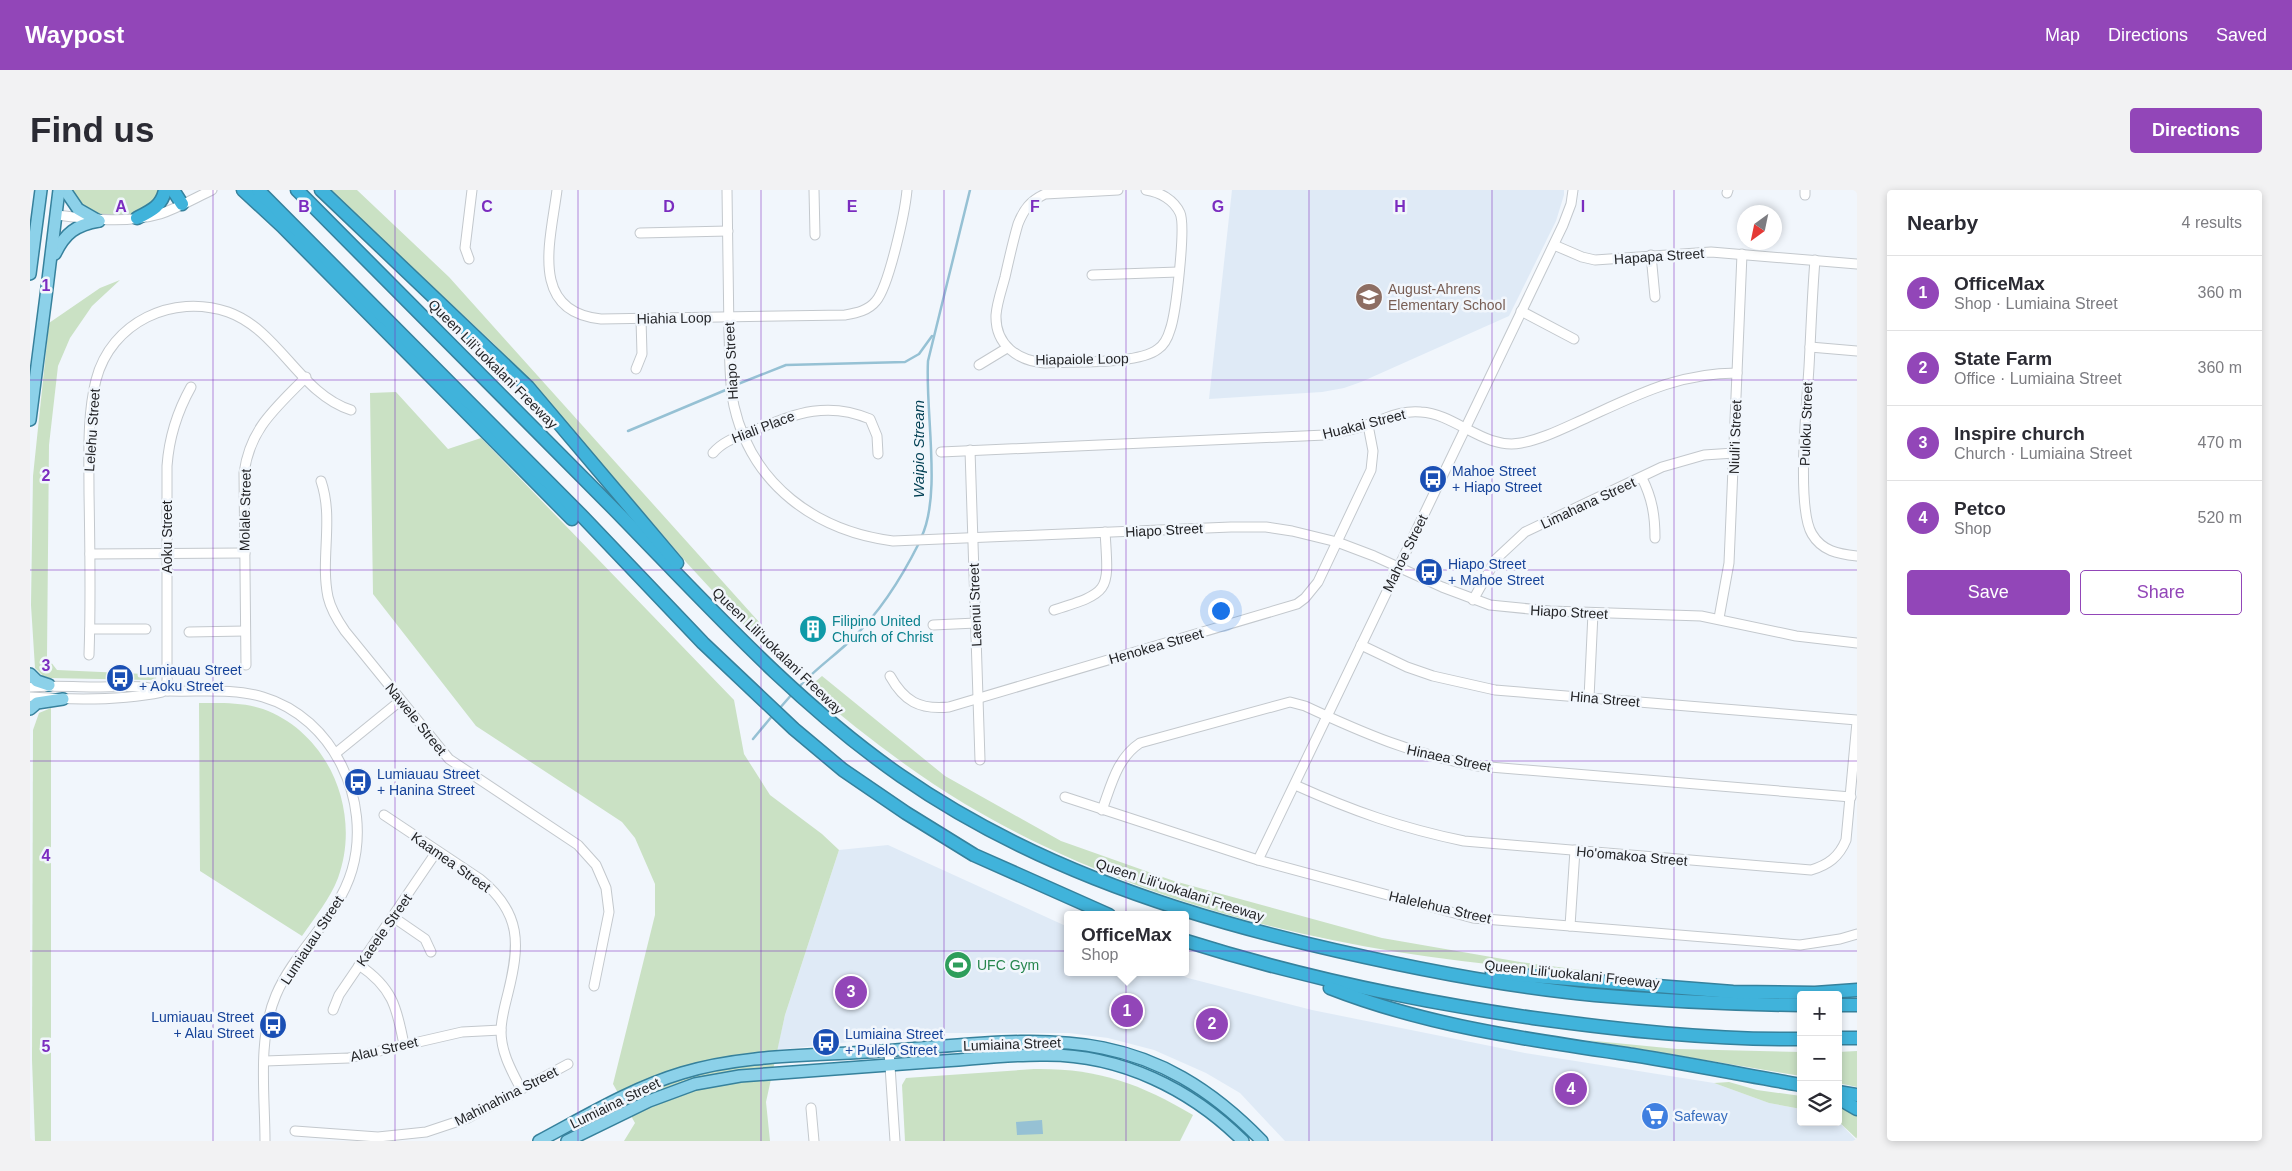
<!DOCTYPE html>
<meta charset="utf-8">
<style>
body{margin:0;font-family:Helvetica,sans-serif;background:#f2f2f3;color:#2b2b33}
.controls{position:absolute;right:15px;bottom:15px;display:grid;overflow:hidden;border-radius:5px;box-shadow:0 2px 8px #0003}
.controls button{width:45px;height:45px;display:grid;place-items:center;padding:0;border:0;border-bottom:1px solid #e1e1e2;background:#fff;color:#2b2b33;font:25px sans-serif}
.compass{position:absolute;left:1707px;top:15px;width:45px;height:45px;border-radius:50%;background:#fff;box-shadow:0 2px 8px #0003;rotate:213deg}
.you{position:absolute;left:1190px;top:420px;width:18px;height:18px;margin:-12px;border:4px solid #fff;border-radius:50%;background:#1a73e8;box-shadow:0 0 0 8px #1a73e833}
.badge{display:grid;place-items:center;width:32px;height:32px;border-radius:50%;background:#9246b8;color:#fff;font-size:16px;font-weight:700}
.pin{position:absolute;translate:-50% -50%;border:2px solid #fff;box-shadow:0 1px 5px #0006}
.popup{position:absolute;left:1034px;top:721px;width:125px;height:65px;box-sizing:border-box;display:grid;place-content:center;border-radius:5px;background:#fff;filter:drop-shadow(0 1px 4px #0005);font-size:16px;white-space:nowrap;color:#7c7c81}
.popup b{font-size:19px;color:#2b2b33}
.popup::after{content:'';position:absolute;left:50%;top:100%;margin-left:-10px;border:10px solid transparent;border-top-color:#fff}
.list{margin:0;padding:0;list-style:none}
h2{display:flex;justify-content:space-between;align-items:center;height:65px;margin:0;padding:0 20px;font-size:21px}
h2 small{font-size:16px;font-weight:400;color:#7c7c81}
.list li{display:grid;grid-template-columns:32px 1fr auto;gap:15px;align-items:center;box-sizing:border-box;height:75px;padding:0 20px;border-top:1px solid #e1e1e2}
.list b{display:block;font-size:19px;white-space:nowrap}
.list p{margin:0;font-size:16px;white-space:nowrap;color:#7c7c81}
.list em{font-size:16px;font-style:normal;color:#7c7c81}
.actions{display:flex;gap:10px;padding:15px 20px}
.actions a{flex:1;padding:11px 0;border:1px solid #9246b8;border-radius:5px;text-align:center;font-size:18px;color:#9246b8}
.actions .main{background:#9246b8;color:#fff}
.icon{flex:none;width:28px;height:28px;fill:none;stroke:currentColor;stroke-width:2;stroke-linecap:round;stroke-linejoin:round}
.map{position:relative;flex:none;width:1827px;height:951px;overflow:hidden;border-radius:5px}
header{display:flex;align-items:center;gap:30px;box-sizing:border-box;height:70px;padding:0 25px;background:#9246b8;color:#fff}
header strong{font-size:24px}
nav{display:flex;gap:28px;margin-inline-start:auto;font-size:18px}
.intro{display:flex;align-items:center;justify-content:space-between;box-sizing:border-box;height:120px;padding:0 30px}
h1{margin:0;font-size:35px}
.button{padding:12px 22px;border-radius:5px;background:#9246b8;color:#fff;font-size:18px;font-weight:700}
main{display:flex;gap:30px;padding:0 30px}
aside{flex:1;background:#fff;border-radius:5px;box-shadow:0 2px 8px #0003}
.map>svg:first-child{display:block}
</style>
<header>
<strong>Waypost</strong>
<nav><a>Map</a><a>Directions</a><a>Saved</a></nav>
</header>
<div class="intro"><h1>Find us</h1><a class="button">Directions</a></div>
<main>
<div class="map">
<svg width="1827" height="951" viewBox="0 0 1827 951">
<rect width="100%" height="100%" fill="#f1f6fc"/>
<g fill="#dfeaf6">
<polygon points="1202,0 1534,0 1534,5 1526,31 1479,126 1331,192 1314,198 1292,202 1179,209"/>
<polygon points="858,655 1038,737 1038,782 1145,782 1158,788 1282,820 1495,863 1684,893 1739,913 1771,919 1771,932 1808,931 1827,951 1255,951 1210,903 1176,883 1124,860 1078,848 1039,843 901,843 747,860 755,825 809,660"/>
</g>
<g fill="#cae1c4">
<polygon points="41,0 130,0 127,10 107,24 69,26 57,22"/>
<polygon points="300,0 327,0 419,87 729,432 726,448 656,372 514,206 464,154"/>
<polygon points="90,90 62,116 40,148 28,176 19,255 17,467 27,480 115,484 127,474 126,489 120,490 19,488 13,486 5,478 1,415 3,286 19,133 70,98"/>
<polygon points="366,202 418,259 451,248 704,510 714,564 740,605 792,644 809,660 755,825 736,912 740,951 594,951 605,933 583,894 625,725 625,694 605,648 592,632 446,536 343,404 340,203"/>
<path d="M792,486L915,586L1031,651L1144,691L1352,748L1490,772L1573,783C1354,772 1126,727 935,614C880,581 828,540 778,498Z"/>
<path d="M169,513C190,513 213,512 233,519C299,543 332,622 308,688C300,709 285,727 272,746L170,681Z"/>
<polygon points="21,518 21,951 5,951 2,870 3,540 9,523"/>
<polygon points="1555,850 1647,859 1771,862 1771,886"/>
<polygon points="1827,861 1827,897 1808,893 1808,862"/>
<path d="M1004,879C1067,878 1109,893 1163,925L1150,951H875L872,895L876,888Z"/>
<polygon points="1699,892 1727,900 1771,906 1771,919 1739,913 1684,893"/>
<polygon points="1808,912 1827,923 1827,949 1808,931"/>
</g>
<polygon fill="#96c1d4" points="1012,930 1013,944 987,945 986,932"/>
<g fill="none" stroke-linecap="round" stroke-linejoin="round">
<g stroke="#96c1d4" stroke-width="2.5">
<polyline points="703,196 756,175 875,172 889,164 902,146"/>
<polyline points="598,241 698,199"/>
<path d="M891,348C912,305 895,222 898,171L940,0"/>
<path d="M769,497C785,479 806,465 823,448C850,422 872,387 889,353"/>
<polyline points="749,519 763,503"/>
<polyline points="723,549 743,525"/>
</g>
<g stroke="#c3c8cd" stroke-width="11">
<g id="minor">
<path d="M527,0C521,49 498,122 571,129L815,125C826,123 838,121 846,111C859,96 875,22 877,0"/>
<path d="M697,0C698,48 698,96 699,144C700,168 699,193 704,216C722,295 786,341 863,351L1201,337H1236L1262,341L1307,352L1344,366L1412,397L1460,415L1520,421L1671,426L1766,446L1827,453"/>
<polyline points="784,0 785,45"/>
<path d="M1088,0L1015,4C1000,11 994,19 988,34C983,51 979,69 975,87C972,99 967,112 966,125C965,155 988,171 1015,173C1043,171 1108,175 1128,159C1134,155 1138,147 1140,140C1146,124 1156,36 1150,23C1144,10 1130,2 1116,0"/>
<polyline points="1697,3 1698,0"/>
<polyline points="1775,5 1775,0"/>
<path d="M26,25C61,29 95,34 130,24C148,18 165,8 182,0"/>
<polyline points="610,43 698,41"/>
<polyline points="1524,55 1552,67 1565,70 1681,62 1827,74"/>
<polyline points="1621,65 1625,107"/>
<polyline points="439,69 435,58 442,0"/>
<path d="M1785,70C1782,106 1781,141 1779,177C1777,211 1766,318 1782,344C1792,361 1808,364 1827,366"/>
<polyline points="1062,85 1148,82"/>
<polyline points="1491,121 1544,149"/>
<polyline points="1780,157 1827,161"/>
<polyline points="949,175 977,158"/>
<polyline points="606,179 612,164 611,129"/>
<polyline points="940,260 950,570"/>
<path d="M911,262L1295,245C1309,242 1323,240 1336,235C1356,229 1370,220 1391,222C1426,224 1454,260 1491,253C1512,249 1532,239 1552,230C1605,206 1647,183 1707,183"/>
<path d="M683,263C693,251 707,247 722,241C763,225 795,210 840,229L847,246L848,264"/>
<path d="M1612,288C1622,308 1625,325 1625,348"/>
<path d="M291,291C304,329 290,369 298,407C301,420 308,431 315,441L419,569L548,655L566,675L576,698L579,722L564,796"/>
<polyline points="60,364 215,363"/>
<polyline points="1443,410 1466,369 1495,342 1632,277 1674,265 1704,263"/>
<path d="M1024,420C1081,402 1079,402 1075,342"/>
<polyline points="1689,428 1699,373 1712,64"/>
<polyline points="903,435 946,433"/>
<polyline points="60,439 116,439"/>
<polyline points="159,442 215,441"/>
<polyline points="1331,455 1377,477 1403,486 1465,500 1827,530"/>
<path d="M59,465C61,411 60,357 59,303C59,266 57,225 66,190C81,132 143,103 198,122C249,140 270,204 321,220"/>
<path d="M216,475L214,283C220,238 246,218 276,187"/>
<path d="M860,486C874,511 889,520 919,517L1267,414L1275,408L1288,392L1341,280L1343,261L1338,235"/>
<path d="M0,497C21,495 43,497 64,497C80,497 97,496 113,497C122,498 130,501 139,501C170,502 203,498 233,507C304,528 342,611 322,680C308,728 265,760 246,805C227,850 235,904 235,951"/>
<path d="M137,501V276C139,248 147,222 161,197"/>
<path d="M0,507C43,510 90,511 132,502"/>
<polyline points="1559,508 1563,423"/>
<polyline points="306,563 370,511"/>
<path d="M1265,595C1323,621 1371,638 1434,651L1781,680C1798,675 1809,667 1816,650L1827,532"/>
<polyline points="1035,607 1228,670 1443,728 1770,755 1810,749 1827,744"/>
<path d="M1072,620C1081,596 1087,568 1110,553L1260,512L1275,516C1333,543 1384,565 1448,576L1821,607"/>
<path d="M354,625L450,689C492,723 490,755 478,803C475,815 471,829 471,841C471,862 481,880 491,899"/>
<polyline points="1228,670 1533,35 1541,14 1543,0"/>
<polyline points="363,727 395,749 401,762"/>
<polyline points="1540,736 1545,660"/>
<path d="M329,775C362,797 367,817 374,855"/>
<polyline points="303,820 309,805 407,661"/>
<polyline points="859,861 865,951"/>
<polyline points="235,871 319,868 432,842 471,840"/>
<polyline points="781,918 784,951"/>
<polyline points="265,941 348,947 396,942 438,928 538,874"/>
</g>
</g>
<g stroke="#36819c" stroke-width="14">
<g id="major">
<polyline points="35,0 48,19 69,31"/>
<path d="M25,64C35,43 46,35 69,31"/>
<polyline points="0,84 11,0"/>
<path d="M0,230C10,153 20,77 29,0"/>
<polyline points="0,484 7,491 19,495"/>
<polyline points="0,519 7,513 33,509"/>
<path d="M509,951C556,926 602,898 652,883C711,865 776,866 836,862C999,852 1106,821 1232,951"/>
<path d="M537,951L619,911L665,894L710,886C773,881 836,877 899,872C938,870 978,864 1017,865C1091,865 1161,899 1213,951"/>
</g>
</g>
<g stroke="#36819c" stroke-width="15">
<g id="highway">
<polyline points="143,0 152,14"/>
<polyline points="213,0 252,36 542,329"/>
<polyline points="228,0 553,327 673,453 764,539 813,580 876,623 944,665 1079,725"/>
<path d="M267,0C372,106 478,211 583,318C675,412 763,511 871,586C992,670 1132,719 1274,753C1370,776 1467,796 1565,805C1633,811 1702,814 1771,815"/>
<polyline points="291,0 498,197 647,373"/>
<path d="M107,28C121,21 132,16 135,0"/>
<path d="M1156,751C1270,787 1384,811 1503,828C1591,840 1681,850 1771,849"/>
<polyline points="1462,783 1703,802 1785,803 1827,800"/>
<path d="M1300,798C1397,836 1500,850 1603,865C1659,874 1715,885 1771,895"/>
<polyline points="1808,815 1827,815"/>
<polyline points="1808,848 1827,848"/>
<polyline points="1808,902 1827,905"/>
<polyline points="1808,908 1827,919"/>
</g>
</g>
<use href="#minor" stroke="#fff" stroke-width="9"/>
<use href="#major" stroke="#8cd1e9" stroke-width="11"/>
<use href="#highway" stroke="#40b3db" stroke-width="12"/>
</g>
<path fill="none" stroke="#7b2cbf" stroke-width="1" stroke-opacity="0.55" d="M183,0V951M365,0V951M548,0V951M731,0V951M914,0V951M1096,0V951M1279,0V951M1462,0V951M1644,0V951M0,190H1827M0,380H1827M0,571H1827M0,761H1827"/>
<defs>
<g id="school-disc" transform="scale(1.4375)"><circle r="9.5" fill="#8d6e63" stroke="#f1f6fc"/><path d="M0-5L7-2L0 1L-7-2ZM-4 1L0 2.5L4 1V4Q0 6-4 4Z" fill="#fff"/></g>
<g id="bus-disc" transform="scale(1.4375)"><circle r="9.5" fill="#1a4fb4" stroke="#f1f6fc"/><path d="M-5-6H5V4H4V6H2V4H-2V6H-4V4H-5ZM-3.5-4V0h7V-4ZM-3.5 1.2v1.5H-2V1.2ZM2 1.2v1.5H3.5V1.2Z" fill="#fff"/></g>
<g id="building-disc" transform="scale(1.4375)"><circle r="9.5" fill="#0f9aa8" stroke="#f1f6fc"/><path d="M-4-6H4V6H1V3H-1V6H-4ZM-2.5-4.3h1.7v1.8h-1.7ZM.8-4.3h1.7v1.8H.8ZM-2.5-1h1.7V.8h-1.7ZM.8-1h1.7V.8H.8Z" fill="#fff"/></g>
<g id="stadium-disc" transform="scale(1.4375)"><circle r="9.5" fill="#2e9e5b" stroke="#f1f6fc"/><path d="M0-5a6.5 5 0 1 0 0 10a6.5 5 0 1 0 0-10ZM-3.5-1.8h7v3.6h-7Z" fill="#fff"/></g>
<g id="supermarket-disc" transform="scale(1.4375)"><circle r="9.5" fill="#3f7fe0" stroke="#f1f6fc"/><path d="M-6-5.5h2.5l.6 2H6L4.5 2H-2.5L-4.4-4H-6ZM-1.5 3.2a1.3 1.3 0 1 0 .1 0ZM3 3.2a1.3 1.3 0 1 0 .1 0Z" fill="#fff"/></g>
</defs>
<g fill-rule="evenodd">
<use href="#school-disc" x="1339" y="107"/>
<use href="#bus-disc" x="1403" y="289"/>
<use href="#bus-disc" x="1399" y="382"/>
<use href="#building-disc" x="783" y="439"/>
<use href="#bus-disc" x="90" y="488"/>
<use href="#bus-disc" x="328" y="592"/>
<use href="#stadium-disc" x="928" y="775"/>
<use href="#bus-disc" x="243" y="835"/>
<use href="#bus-disc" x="796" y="852"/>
<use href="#supermarket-disc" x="1625" y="926"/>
</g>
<g text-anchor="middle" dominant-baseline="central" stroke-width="5" stroke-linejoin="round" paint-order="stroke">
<g font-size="14" fill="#232427" stroke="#f1f6fc">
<text transform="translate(1629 66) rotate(-4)">Hapapa Street</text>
<text transform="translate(644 128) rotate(-1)">Hiahia Loop</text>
<text transform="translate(1052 169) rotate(-1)">Hiapaiole Loop</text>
<text transform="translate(701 171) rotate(-93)">Hiapo Street</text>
<text transform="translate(463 174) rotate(45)">Queen Liliʻuokalani Freeway</text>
<text transform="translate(1334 234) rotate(-14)">Huakai Street</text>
<text transform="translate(1776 234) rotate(-88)">Puloku Street</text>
<text transform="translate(733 237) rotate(-21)">Hiali Place</text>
<text transform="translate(62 240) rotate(-86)">Lelehu Street</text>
<text transform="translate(1705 247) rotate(-88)">Niuli'i Street</text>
<text transform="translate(1558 313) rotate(-25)">Limahana Street</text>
<text transform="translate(215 320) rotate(-89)">Molale Street</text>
<text transform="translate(1134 340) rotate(-3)">Hiapo Street</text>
<text transform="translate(137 347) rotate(-90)">Aoku Street</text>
<text transform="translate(1375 363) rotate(-64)">Mahoe Street</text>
<text transform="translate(945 415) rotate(-92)">Laenui Street</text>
<text transform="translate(1539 422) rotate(3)">Hiapo Street</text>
<text transform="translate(1126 456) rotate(-16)">Henokea Street</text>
<text transform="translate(748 461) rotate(44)">Queen Liliʻuokalani Freeway</text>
<text transform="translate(1575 509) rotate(5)">Hina Street</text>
<text transform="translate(386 529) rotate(51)">Nawele Street</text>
<text transform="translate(1419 568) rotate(12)">Hinaea Street</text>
<text transform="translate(1602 666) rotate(5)">Ho'omakoa Street</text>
<text transform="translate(421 672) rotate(35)">Kaamea Street</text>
<text transform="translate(1150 700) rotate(18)">Queen Liliʻuokalani Freeway</text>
<text transform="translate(1410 717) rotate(13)">Halelehua Street</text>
<text transform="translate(354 740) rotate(-55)">Kaeele Street</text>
<text transform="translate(282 750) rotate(-57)">Lumiauau Street</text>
<text transform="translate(1542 784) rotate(6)">Queen Liliʻuokalani Freeway</text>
<text transform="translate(982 854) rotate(-2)">Lumiaina Street</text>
<text transform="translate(354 859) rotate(-13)">Alau Street</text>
<text transform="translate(476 906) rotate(-27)">Mahinahina Street</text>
<text transform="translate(585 913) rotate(-26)">Lumiaina Street</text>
</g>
<g font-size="14" fill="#785e54" stroke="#f1f6fc" text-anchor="start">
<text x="1358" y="99">August-Ahrens<tspan x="1358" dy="16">Elementary School</tspan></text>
</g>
<g font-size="14" fill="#164399" stroke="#f1f6fc" text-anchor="start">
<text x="1422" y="281">Mahoe Street<tspan x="1422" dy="16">+ Hiapo Street</tspan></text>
<text x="1418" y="374">Hiapo Street<tspan x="1418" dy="16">+ Mahoe Street</tspan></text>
<text x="109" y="480">Lumiauau Street<tspan x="109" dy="16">+ Aoku Street</tspan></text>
<text x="347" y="584">Lumiauau Street<tspan x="347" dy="16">+ Hanina Street</tspan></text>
<text x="224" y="827" text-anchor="end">Lumiauau Street<tspan x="224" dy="16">+ Alau Street</tspan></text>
<text x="815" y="844">Lumiaina Street<tspan x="815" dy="16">+ Pulelo Street</tspan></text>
</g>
<g font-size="14" fill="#0d838f" stroke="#f1f6fc" text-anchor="start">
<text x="802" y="431">Filipino United<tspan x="802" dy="16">Church of Christ</tspan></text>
</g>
<g font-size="14" fill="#27864d" stroke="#f1f6fc" text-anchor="start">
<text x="947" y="775">UFC Gym</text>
</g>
<g font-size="14" fill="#366cbe" stroke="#f1f6fc" text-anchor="start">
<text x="1644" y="926">Safeway</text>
</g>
<g font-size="15" font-style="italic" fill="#003f53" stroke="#f1f6fc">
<text transform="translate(888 259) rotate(-90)">Waipio Stream</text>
</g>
</g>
<g font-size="16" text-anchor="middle" font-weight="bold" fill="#7b2cbf" stroke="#f1f6fc" stroke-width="5" stroke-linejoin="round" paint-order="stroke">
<text x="91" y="22">A</text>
<text x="274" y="22">B</text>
<text x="457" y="22">C</text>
<text x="639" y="22">D</text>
<text x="822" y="22">E</text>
<text x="1005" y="22">F</text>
<text x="1188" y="22">G</text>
<text x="1370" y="22">H</text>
<text x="1553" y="22">I</text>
<text x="16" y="101">1</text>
<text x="16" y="291">2</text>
<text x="16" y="481">3</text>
<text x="16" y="671">4</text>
<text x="16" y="862">5</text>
</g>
</svg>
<div class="controls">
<button>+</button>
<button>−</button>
<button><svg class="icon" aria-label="layers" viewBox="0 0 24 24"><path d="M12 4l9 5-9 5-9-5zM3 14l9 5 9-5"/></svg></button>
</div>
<svg class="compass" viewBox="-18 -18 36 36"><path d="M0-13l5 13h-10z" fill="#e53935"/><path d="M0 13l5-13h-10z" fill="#7c7c81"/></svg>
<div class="you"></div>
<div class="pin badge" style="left:1097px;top:821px">1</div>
<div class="popup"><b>OfficeMax</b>Shop</div>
<div class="pin badge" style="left:1182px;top:834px">2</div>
<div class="pin badge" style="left:821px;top:802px">3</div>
<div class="pin badge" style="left:1541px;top:899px">4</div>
</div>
<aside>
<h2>Nearby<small>4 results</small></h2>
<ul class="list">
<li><span class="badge">1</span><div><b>OfficeMax</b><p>Shop · Lumiaina Street</p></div><em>360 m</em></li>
<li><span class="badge">2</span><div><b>State Farm</b><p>Office · Lumiaina Street</p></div><em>360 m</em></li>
<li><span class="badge">3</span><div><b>Inspire church</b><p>Church · Lumiaina Street</p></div><em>470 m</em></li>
<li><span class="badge">4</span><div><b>Petco</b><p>Shop</p></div><em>520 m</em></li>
</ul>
<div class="actions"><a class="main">Save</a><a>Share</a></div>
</aside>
</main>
